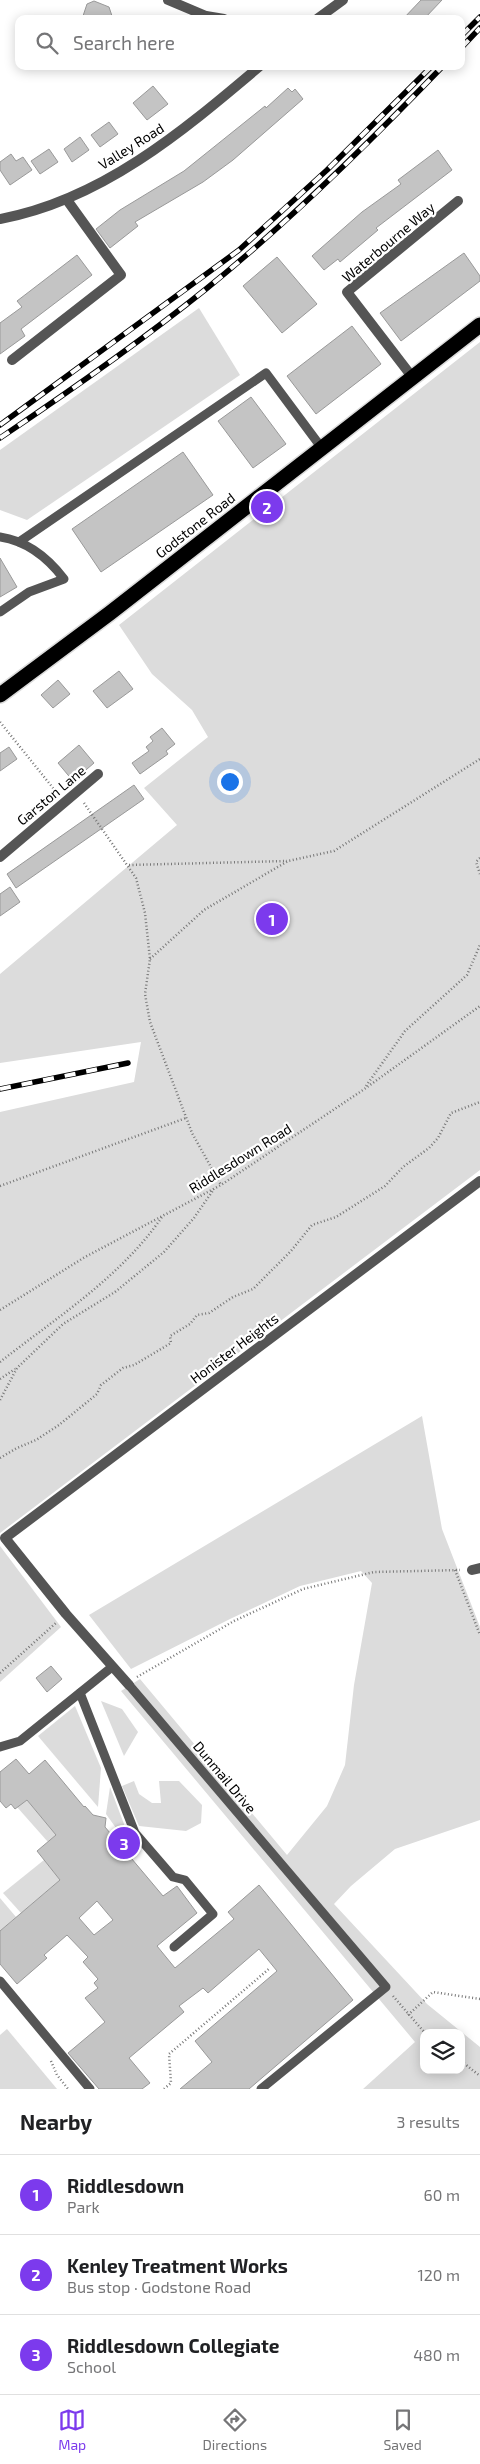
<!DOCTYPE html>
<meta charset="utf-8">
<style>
body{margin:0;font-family:"Exo 2",sans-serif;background:#f6f6f6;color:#202124}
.controls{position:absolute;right:15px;bottom:15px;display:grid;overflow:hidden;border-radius:10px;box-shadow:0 2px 12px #0003}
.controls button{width:45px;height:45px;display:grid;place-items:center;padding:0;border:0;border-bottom:1px solid #e0e0e0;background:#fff;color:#202124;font:25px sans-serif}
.you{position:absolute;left:229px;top:781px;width:18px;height:18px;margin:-12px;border:4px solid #fff;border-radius:50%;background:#1a73e8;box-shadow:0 0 0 8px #1a73e833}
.badge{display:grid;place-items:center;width:32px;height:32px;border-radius:50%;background:#7c3aed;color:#fff;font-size:16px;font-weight:700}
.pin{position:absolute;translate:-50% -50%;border:2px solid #fff;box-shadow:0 1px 5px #0006}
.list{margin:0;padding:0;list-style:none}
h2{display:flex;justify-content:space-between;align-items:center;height:65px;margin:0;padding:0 20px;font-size:21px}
h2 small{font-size:16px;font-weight:400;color:#757577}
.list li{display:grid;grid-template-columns:32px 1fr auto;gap:15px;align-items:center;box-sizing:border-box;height:80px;padding:0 20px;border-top:1px solid #e0e0e0}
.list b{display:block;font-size:19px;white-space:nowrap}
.list p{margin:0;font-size:16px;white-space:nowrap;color:#757577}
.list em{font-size:16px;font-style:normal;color:#757577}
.icon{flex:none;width:28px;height:28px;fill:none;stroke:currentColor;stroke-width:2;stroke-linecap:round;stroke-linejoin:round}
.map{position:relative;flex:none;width:480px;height:2089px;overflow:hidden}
.search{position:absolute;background:#fff;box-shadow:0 2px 12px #0003;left:15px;right:15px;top:15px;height:55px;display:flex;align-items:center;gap:12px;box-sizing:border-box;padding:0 18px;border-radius:10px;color:#757577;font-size:19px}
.sheet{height:305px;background:#fff}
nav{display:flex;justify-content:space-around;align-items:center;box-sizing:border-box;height:70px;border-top:1px solid #e0e0e0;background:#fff;font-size:14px;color:#757577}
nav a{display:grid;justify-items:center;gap:2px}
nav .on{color:#7c3aed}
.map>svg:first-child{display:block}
</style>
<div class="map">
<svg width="480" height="2089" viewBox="0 0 480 2089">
<rect width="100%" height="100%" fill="#fff"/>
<g fill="#dcdcdc" fill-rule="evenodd">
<polygon points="199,308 240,375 27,520 0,510 0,450"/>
<polygon points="480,342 480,1170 0,1533 0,1112 134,1082 141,1042 0,1063 0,974 177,825 144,788 208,737 192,710 152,674 119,625"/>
<path d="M422,1416L442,1529L480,1627V1820L395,1849L351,1886L334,1904L427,2004L480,2047V2089H363L415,2042L121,1691L140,1679L287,1855L327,1806L345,1765L354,1685L372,1583L361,1571L300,1586L230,1619L131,1669L89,1615ZM424,2033H461V2070H424Z"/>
<polygon points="0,1546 61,1627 0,1682"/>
<polygon points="101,1701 122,1709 138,1732 124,1756"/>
<polygon points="75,1706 101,1768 98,1807 38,1736"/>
<polygon points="134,1781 139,1794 152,1803 161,1803 159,1781 179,1781 202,1805 201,1823 186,1831 139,1826 122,1786"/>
<polygon points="110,1787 124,1824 124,1833 121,1835 106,1814"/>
<polygon points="27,1800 56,1835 48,1842 17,1807"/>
<polygon points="44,1860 60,1880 21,1913 3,1893"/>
<polygon points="0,1898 16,1917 0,1931"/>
<polygon points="7,2029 57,2089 0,2089 0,2035"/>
</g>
<g fill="#c4c4c4" stroke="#999" fill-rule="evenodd">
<polygon points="421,0 442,0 424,19 403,19"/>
<polygon points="94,1 109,7 113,19 82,19 87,4"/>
<polygon points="153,86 168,104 147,120 133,103"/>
<polygon points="288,88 292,92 295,89 303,99 233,160 203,182 135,222 138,226 110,248 96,229 120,210 184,171 265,106 266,108"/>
<polygon points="109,122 118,134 100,147 91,135"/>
<polygon points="80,137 89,150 72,162 64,149"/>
<polygon points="49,149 58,162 40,174 31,161"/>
<polygon points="438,150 452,170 376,228 378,230 340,262 338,259 324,270 312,256 362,212 401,184 398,180"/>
<polygon points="11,154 16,161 23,157 32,170 10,185 0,170 0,162"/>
<polygon points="464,253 480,276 480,281 401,341 380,313"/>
<polygon points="77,255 92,275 21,329 25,336 0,354 0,323 22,307 17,301"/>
<polygon points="277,257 317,304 282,333 243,286"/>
<polygon points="352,326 381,364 316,414 287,376"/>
<polygon points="251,397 286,444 253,468 218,421"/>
<polygon points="183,452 213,495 101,572 72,529"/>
<polygon points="0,558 17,587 0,597"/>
<polygon points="119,671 133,689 107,708 93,691"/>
<polygon points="58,680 70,694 53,708 41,695"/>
<polygon points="162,728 175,744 166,751 168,754 140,774 132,763 149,751 146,747 153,741 150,737"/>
<polygon points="79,745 94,763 73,781 58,763"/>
<polygon points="9,747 17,759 0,771 0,753"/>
<polygon points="134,785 144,799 16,888 7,874"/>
<polygon points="10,887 20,902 0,916 0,894"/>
<polygon points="51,1666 62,1679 47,1692 36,1678"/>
<path d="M16,1759L29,1774L45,1760L84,1807L85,1806L93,1815L106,1818L105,1827L163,1896L177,1886L197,1913L157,1946L175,1968L234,1919L228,1912L259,1885L353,2000L249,2089H180L212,2062L195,2041L277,1971L259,1949L208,1993L203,1988L179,2006L184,2012L129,2058L150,2083L142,2089H99L68,2053L105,2022L85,1998L98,1988L94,1983L98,1979L83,1962L88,1957L67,1935L44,1955L47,1958L17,1984L0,1964V1931L60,1880L37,1851L56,1835L27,1800L15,1809L11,1804L6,1808L0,1801V1772ZM97,1901L113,1920L94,1935L79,1918Z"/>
</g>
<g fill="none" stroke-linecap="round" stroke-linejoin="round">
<g stroke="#dbdbdb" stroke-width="18">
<polyline id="highway" points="0,695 110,613 480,325"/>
</g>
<g stroke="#777" stroke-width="2.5" stroke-dasharray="1 2.5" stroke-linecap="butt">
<polyline points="0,722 57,793"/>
<polyline points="84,803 136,878 145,913 150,959 145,994 150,1022 192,1133 221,1185"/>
<polyline points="480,858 476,862 480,874"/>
<polyline points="129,865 287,861"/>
<polyline points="150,959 204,910 288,861 334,851 480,759"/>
<polyline points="366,1086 405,1031 467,975 480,945"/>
<polyline points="0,1186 186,1118"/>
<polyline points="0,1310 85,1257 221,1185 363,1090 480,1006"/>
<path d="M0,1362C56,1318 121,1277 162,1217"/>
<polyline points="0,1379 15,1369"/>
<polyline points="0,1400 17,1368 63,1324 115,1292 164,1252 194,1218 214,1189"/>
<polyline points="0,1458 17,1448 36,1440 59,1425 97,1394 101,1385 123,1368 134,1365 171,1343 170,1336 190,1324 197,1315 209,1313 233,1297 253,1289 291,1251 312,1225 336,1217 385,1186 403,1167 429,1148 438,1138 451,1113 480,1102"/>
<polyline points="455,1570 480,1635"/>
<polyline points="0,1673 57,1622"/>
<polyline points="137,1677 234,1621 303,1589 374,1572 460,1570"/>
<polyline points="393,1996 425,2033"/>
<polyline points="408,2015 433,1992 480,1999"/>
<polyline points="51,2061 57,2075 68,2089"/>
<polyline points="461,2061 480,2076"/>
<polyline points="164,2089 171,2083 169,2054 270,1968"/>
</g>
<g stroke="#555" stroke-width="9">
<path d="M0,537C27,541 48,558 64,579L29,592L0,612"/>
<polyline points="19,542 266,373 321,447"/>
<polyline points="129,1685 386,1987 261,2089"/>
<polyline points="80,1693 135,1833 173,1877 185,1880 213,1914 174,1947"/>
<polyline points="0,1747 20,1741 112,1667"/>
<polyline points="0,1981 90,2089"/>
</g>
<g stroke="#555" stroke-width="10">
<polyline points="168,0 206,16 224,19"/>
<polyline points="317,19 343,0"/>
<path d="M0,219C102,200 183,131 260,66"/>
<polyline points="12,360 121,275 67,200"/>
<polyline points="413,378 347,292 458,201"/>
<polyline points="0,857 98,774"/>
<polyline points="472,1570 480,1568"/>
<polyline points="129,1685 66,1614 5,1538 480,1181"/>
</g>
<use href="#highway" stroke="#000" stroke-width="15"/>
<g stroke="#000" stroke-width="5.5">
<g id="rail">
<polyline points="461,36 480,17"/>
<polyline points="461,48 480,28"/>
<polyline points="0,425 239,250 327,170 432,66"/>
<path d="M0,438C70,391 140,342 206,289C290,221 368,144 443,66"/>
<polyline points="0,1089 128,1063"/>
</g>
</g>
<use href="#rail" stroke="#fff" stroke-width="4" stroke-dasharray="11" stroke-linecap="butt"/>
</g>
<g text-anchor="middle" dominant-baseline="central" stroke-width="4.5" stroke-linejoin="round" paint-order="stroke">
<g font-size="14" fill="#000" stroke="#fff">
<text transform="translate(131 146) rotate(-32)">Valley Road</text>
<text transform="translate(388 242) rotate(-40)">Waterbourne Way</text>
<text transform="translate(195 525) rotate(-38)">Godstone Road</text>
<text transform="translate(51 795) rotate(-40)">Garston Lane</text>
<text transform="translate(240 1158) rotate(-32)">Riddlesdown Road</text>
<text transform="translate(234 1348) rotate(-37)">Honister Heights</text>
<text transform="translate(225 1777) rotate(50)">Dunmail Drive</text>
</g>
</g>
</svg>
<div class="controls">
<button><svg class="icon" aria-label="layers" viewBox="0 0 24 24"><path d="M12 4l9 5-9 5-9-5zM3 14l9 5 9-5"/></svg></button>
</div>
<div class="you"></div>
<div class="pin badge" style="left:272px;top:919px">1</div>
<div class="pin badge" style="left:267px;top:507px">2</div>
<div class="pin badge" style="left:124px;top:1843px">3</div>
<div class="search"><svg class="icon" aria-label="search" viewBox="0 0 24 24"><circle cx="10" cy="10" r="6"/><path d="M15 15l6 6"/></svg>Search here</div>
</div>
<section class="sheet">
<h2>Nearby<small>3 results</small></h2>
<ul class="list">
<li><span class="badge">1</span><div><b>Riddlesdown</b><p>Park</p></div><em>60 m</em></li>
<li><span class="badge">2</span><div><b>Kenley Treatment Works</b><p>Bus stop · Godstone Road</p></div><em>120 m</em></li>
<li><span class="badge">3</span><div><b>Riddlesdown Collegiate</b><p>School</p></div><em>480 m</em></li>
</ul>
</section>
<nav>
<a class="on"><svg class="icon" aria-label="map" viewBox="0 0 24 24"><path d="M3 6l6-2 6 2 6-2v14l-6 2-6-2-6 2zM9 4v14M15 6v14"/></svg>Map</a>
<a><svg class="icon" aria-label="directions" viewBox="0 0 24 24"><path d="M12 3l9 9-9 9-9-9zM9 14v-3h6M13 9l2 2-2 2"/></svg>Directions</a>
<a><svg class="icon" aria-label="saved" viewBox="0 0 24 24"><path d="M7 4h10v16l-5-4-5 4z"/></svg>Saved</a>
</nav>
